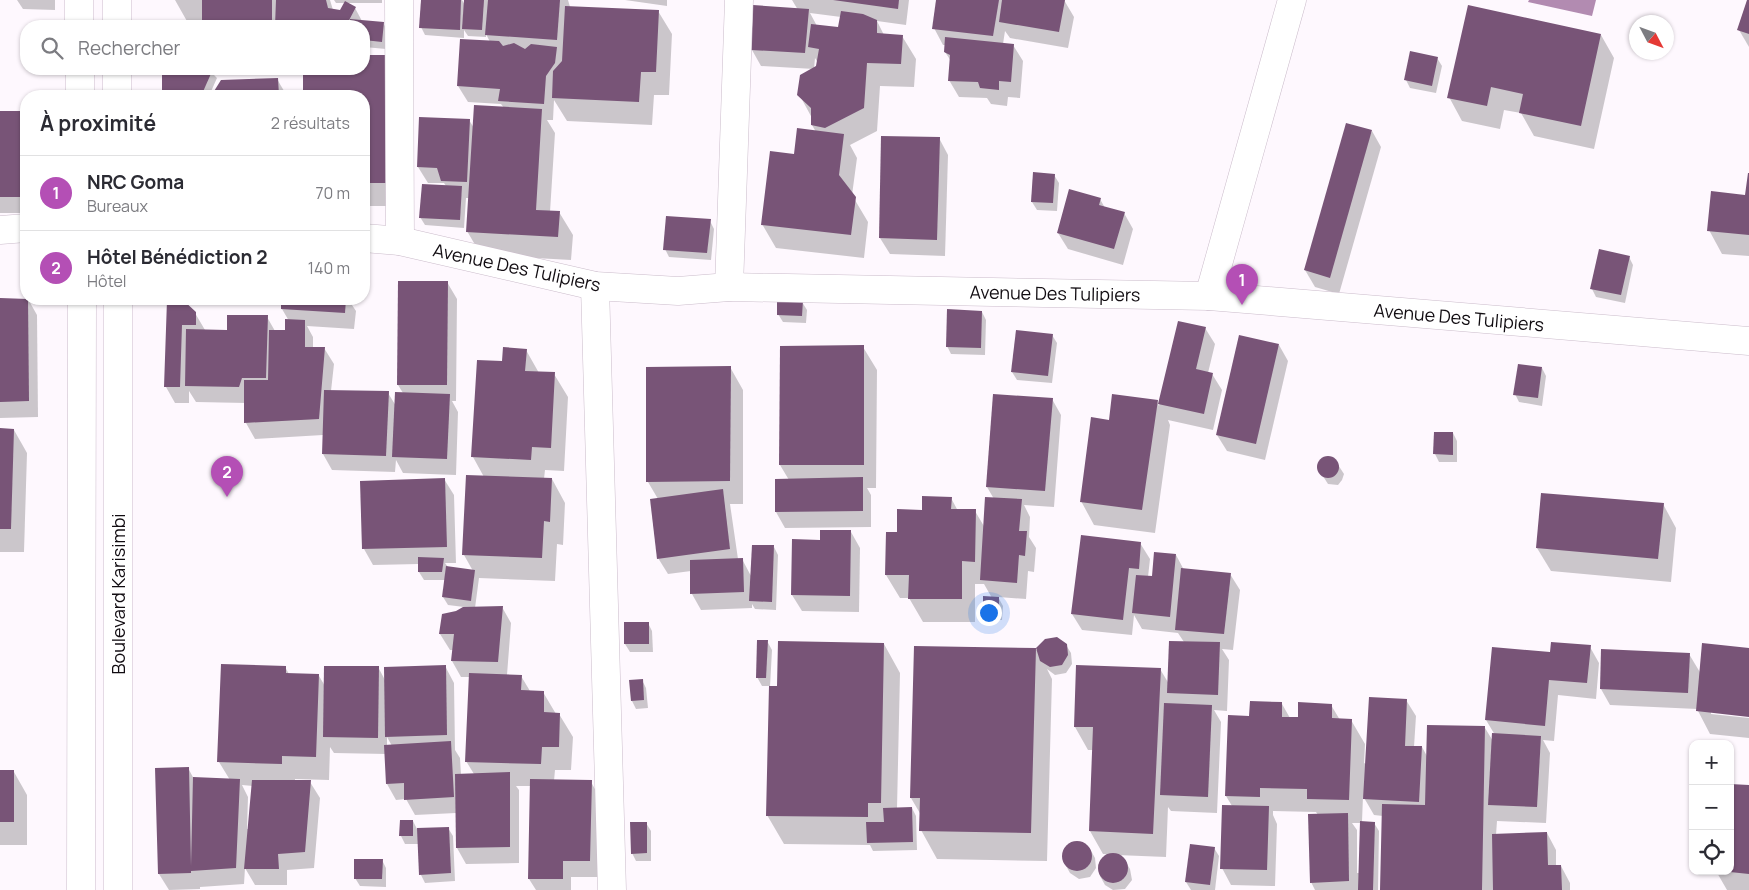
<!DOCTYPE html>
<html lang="fr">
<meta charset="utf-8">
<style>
body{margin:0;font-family:Manrope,sans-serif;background:#f7f7f7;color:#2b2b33}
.controls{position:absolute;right:15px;bottom:15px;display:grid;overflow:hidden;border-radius:10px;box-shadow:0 1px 4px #0004}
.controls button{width:45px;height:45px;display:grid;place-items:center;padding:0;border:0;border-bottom:1px solid #e1e1e2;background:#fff;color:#2b2b33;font:25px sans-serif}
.compass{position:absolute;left:1629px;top:15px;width:45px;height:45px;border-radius:50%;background:#fff;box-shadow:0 1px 4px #0004;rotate:131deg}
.you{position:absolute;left:988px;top:612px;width:18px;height:18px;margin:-12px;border:4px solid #fff;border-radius:50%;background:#1a73e8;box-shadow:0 0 0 8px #1a73e833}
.badge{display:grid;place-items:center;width:32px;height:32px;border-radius:50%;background:#b44fb5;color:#fff;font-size:16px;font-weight:700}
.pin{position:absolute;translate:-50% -41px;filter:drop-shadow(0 1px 2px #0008)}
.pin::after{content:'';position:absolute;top:26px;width:18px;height:15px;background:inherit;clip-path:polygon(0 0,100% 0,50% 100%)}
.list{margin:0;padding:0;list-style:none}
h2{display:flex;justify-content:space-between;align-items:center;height:65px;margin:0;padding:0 20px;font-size:21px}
h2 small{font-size:16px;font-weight:400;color:#7c7c81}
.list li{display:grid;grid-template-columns:32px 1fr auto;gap:15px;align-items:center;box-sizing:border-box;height:75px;padding:0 20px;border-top:1px solid #e1e1e2}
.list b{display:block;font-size:19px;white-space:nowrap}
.list p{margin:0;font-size:16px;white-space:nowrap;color:#7c7c81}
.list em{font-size:16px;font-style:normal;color:#7c7c81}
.icon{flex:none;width:28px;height:28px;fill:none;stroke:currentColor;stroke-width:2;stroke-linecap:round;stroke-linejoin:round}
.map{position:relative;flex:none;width:1749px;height:890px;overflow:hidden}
.search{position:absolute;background:#fff;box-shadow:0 1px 4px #0004;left:20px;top:20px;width:350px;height:55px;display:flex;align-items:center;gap:12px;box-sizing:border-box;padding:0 18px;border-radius:20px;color:#7c7c81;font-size:19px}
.panel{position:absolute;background:#fff;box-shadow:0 1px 4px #0004;left:20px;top:90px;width:350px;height:215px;border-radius:20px}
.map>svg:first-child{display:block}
</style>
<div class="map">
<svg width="1749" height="890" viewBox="0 0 1749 890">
<rect width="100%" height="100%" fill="#fef8fe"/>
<polygon fill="#b28bb1" points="1529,0 1596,0 1592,16 1528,2"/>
<g fill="#0003" fill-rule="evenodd">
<polygon points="17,0 55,0 55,10 23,9"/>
<polygon points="175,0 330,0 333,10 340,12 345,3 336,3 334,0 382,0 382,3 346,3 355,8 362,21 383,23 388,31 386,49 364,47 364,26 203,26 204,22 188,23"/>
<polygon points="422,0 462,0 465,5 466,0 568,0 570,7 658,11 672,34 669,95 654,95 652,125 567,121 554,100 553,120 547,120 555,133 550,212 559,212 573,235 571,260 481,255 467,231 470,198 466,198 464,228 425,225 420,217 446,186 444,183 428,183 418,167 469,120 474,128 504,108 501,104 468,102 458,86 490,42 486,34 486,37 468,36 464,30 464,38 425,35 421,27"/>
<polygon points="625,0 667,0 667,6"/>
<path d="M792,0H909L906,25L877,21L884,35L902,36L916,59L914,87L880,86L877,131L850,145L857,158L852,195L868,222L864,258L776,248L762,224L795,155L816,132L812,125V118L799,94L814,69L761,66L752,50L798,10ZM810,13L841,17L840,29L817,26ZM815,58L818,63L814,69Z"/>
<polygon points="937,0 1064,0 1074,17 1068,48 1010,38 1005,31 1003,44 1013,45 1023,61 1020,98 1008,97 1007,106 991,104 987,98 959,97 949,80 951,61 945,52 946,45 943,45 934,28"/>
<polygon points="1749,0 1749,47 1739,30"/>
<polygon points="1601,35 1614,58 1594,149 1534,136 1521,113 1504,110 1500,129 1462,121 1449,97"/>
<polygon points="364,56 391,56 402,206 364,206 364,96 304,96 304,69 364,69"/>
<polygon points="1437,58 1442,66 1436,93 1410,88 1406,80"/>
<polygon points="163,69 215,70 214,69 285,69 285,73 214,75 217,78 209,96 166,96 163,91"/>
<polygon points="277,79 287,96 213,96 221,81"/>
<rect x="0" y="112" width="26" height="101"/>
<polygon points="1372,131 1381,147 1339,294 1315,287 1305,270"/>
<polygon points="883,137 939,138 948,155 945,256 890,254 880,238"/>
<polygon points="1749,173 1749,256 1722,254 1709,230 1746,196"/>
<polygon points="1054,175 1059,183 1057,211 1037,210 1032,202"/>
<polygon points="1100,199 1105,208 1124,213 1133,229 1123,265 1068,249 1058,233"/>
<polygon points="710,221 714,229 711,260 669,257 665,249"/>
<polygon points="1629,257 1633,265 1625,303 1596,297 1592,289"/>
<polygon points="447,282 457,299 456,401 452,401 458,412 456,475 403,473 396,460 395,472 332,470 323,454 323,435 255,439 246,423 246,403 196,402 189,391 189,403 175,403 166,387 168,301 195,313 205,330 228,332 267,317 275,331 286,331 289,321 282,309 282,299 348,299 356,311 354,329 307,326 313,337 313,348 324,348 334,364 331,391 388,393 396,406 403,393 398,385"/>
<polygon points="0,299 28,299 37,315 38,417 0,418"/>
<polygon points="802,302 807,310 806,323 783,322 778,314"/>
<polygon points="982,312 986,320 985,355 951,354 947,346"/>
<polygon points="1179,322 1205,328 1215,344 1208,373 1212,374 1222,390 1213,430 1168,420 1170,425 1155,533 1094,525 1081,501 1110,421 1157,402 1159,406"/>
<polygon points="1052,335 1057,343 1052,383 1017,380 1012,372"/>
<polygon points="1279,345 1288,361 1265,460 1227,451 1217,435"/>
<polygon points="863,347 877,370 876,488 867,488 871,495 871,527 785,528 776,512 776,480 789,480 780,465"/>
<path d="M526,350L539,373L554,374L568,397L564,471L545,470L544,479H552L565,503L563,545L557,544L555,581L479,578L475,608L502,607L511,623L507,675L521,676L530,691L543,692L556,714H559L573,737L571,770H555L554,781L591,782L600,798L599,877H571V890H536L529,879L531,786H516L519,790V863L466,864L457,848L456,813L415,815L406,799L396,800L387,784L386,754L334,753L330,747L329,780L295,779V782H310L320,798L314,868L287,870V885H255L245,868L244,884L200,887V889L169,890L159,874L188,768L194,779L230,780L219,762L285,667L289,674L319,676L325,686L378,667L385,680L445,666L454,683L455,750L460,758L461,775L474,774L466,761L470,677H461L452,661L453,650H450L440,634L443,615L456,612L464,607L448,605L443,597L445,580H424L419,572V564L373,565L364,549L444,479L454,495L456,563H445L448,567L473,571L464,555L484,477L473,457L503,362ZM387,737L392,746H387ZM242,785L253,786L249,829H247L248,797Z"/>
<polygon points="730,367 743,390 743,504 730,504 738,559 742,559 751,576 774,547 778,555 776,610 755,609 752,604 752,608 701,610 692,594 691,571 668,574 658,558 658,499 648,482"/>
<polygon points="1542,368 1546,376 1542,406 1519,402 1515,394"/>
<polygon points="1052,399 1061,415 1054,507 1024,505 1030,517 1029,537 1036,548 1034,572 1028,571 1026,599 998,597 1003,606 1002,620 989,620 984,612 992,598 984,584 975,584 975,622 923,622 909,598 900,598 886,575 887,533 898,533 923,511 951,498 958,511 975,511 985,528 994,499 987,487"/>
<polygon points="0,429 14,430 27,453 24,552 0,552"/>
<polygon points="1453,433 1457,441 1457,462 1439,462 1435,454"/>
<polygon points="1333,457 1344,474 1342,480 1338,485 1328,484 1319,470 1319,463 1323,458"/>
<polygon points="1663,504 1676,528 1671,582 1551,571 1537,548"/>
<polygon points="851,532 860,548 859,612 802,611 792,595 821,541"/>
<polygon points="1140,543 1150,559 1148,577 1153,578 1176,555 1184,570 1230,574 1240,590 1233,650 1222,649 1229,660 1227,711 1214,710 1221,722 1217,813 1171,811 1168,807 1166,857 1117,855 1125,861 1130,869 1132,880 1125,889 1113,890 1105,885 1100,876 1098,865 1106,854 1103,854 1090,831 1094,750 1088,750 1075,727 1160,669 1169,684 1184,642 1178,633 1142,629 1134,615 1132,635 1082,630 1072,614"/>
<polygon points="648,623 652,631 653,652 630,652 625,644"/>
<polygon points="767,641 772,650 770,687 778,687 884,644 900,673 897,809 912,808 916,816 917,850 873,851 870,845 784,844 767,815 770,686 762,686 757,677"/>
<polygon points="1066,645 1071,653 1072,664 1066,673 1055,675 1047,669 1052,679 1047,861 937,859 921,830 921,815 911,798 915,647 1037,650"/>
<path d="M1590,647L1599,663L1596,699L1558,695L1554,741L1543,740L1550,753L1546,823L1497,821L1496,835L1547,833L1556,850V866H1561L1570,883V890H1382L1383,816L1374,815L1363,796L1362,822L1374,823L1379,831L1378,890H1315L1311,882L1318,815L1316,812L1273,811V815L1277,824L1275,886L1231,885L1222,868L1232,806L1226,796L1250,717L1282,704L1290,718L1299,719L1331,705L1340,720H1351L1365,744L1364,763L1366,764L1406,700L1416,716L1414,747H1422L1428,758L1485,728L1493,741L1495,735L1486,720L1551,653ZM1352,823H1361L1360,873H1357V830Z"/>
<polygon points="1749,649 1749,715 1711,712 1711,714 1749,718 1749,738 1710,734 1697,709 1610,705 1601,689 1689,654 1701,674"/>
<polygon points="642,680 646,688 648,708 636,709 632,701"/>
<polygon points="0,772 14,772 27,795 27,845 0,845"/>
<polygon points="1749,786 1749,890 1727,890 1716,871 1730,871"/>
<polygon points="413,821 417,829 448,828 453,836 455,881 425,883 421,875 419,844 405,844 401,836"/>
<polygon points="646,823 651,831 651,861 636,861 632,853"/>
<polygon points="1081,843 1090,849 1095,858 1096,868 1090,877 1079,879 1070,873 1065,864 1063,853 1069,844"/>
<polygon points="1214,848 1219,856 1215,890 1191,890 1186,882"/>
<polygon points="382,860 386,868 386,887 360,886 355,878"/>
</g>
<g fill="#785477">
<rect x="202" y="0" width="70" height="26"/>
<polygon points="276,0 326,0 328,8 340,10 345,1 356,7 346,26 275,26"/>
<polygon points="421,0 461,0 460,30 419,28"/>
<polygon points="464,0 484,0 482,30 462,29"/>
<polygon points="488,0 560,0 557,40 485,35"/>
<polygon points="833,0 899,0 898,9"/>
<polygon points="936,0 999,0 993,36 932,29"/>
<polygon points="1002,0 1065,0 1059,32 999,22"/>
<polygon points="1747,0 1749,0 1749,34 1737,30"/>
<polygon points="753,5 809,9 805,53 751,50"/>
<polygon points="1468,5 1601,34 1581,126 1519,113 1523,94 1491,87 1487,106 1447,98"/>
<polygon points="565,6 659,10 656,72 641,72 639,102 552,98 553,71 562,61"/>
<polygon points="841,11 863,14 877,20 877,33 903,35 901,64 867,63 864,108 825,128 811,125 811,108 797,95 800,75 816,66 819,49 808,47 811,24 838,27"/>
<polygon points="350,19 384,22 382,42 364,40 364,26 349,26"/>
<polygon points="945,37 1014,44 1011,82 999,81 999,90 980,88 978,82 948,81 950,55 944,52"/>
<polygon points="460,39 499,41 503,46 514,43 525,49 531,44 557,47 555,63 546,76 544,104 498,101 500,89 457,86"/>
<polygon points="1410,51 1438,57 1432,86 1404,80"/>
<polygon points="364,55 391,55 389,183 364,183 364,96 303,96 303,69 364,69"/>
<polygon points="162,69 213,69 202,94 162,92"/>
<polygon points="278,78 279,96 211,96 221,80"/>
<polygon points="474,105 542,109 536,210 560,211 558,237 466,232"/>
<rect x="0" y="111" width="26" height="86"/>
<polygon points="419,117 470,119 467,182 441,181 437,168 417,167"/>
<polygon points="1346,123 1372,130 1330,278 1304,270"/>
<polygon points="797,128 844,134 839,175 856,197 851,235 761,225 770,151 794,154"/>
<polygon points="881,136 940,137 937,240 879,238"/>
<polygon points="1033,172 1055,174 1053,203 1031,202"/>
<polygon points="1748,173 1749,173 1749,235 1707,231 1711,191 1745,195"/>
<polygon points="422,184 462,186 460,220 419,218"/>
<polygon points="1069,189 1101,198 1099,205 1125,212 1114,249 1057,233"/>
<polygon points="666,216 711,219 707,253 663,250"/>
<polygon points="1599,249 1630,256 1621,295 1590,289"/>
<polygon points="398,281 448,281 447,385 397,385"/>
<polygon points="0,298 28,299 29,401 0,402"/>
<polygon points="281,299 346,299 345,313 281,309"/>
<polygon points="777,299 803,300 802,316 777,315"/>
<polygon points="167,300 183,300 196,312 196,325 182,325 180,387 164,387"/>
<polygon points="947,309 982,311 981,348 946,347"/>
<polygon points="227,315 268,315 266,378 242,378 239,387 185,386 186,329 227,330"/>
<polygon points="285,319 305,320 305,347 325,347 319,419 244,423 244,380 268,380 269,330 285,330"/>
<polygon points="1178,321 1206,327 1196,369 1213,373 1204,414 1158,404"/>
<polygon points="1016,330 1053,334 1048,376 1011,372"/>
<polygon points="1239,335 1279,344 1256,444 1216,435"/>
<polygon points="864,345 864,465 779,465 780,346"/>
<polygon points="503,347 527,349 525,371 555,372 551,448 532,447 531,460 471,457 477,360 502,361"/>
<polygon points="1518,364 1542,367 1538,398 1513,395"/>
<polygon points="731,366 730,481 646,482 646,367"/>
<polygon points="324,390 389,391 386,456 322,454"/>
<polygon points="395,392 450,394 447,459 392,457"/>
<polygon points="993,394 1053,398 1045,491 986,487"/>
<polygon points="1112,394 1158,400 1142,510 1080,502 1091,417 1109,420"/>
<polygon points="0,428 14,429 11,529 0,529"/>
<polygon points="1434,432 1453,432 1453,455 1433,454"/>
<circle cx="1328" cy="467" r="11"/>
<polygon points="466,475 552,478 550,522 544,521 542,558 462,555"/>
<polygon points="863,477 863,511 775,512 775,479"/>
<polygon points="445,478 447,547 362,549 360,481"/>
<polygon points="723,489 730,549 657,559 650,499"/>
<polygon points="1541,493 1664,503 1658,559 1536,548"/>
<polygon points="922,496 952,497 951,509 976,509 975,562 962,561 962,599 908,599 909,575 885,575 886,532 897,532 897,509 922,510"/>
<polygon points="985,497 1022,499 1019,531 1027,531 1025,556 1019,555 1017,583 980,580"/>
<polygon points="820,530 851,530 850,596 791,595 792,539 820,540"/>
<polygon points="1081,535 1141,542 1139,569 1129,568 1123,620 1071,614"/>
<polygon points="752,545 774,545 772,602 749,601"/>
<polygon points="1154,552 1176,554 1170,617 1132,613 1136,575 1152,576"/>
<polygon points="418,557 444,558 442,572 418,572"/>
<polygon points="743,558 744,592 690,594 690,560"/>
<polygon points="446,566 475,570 471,601 442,597"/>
<polygon points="1181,568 1231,573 1224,634 1175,630"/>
<polygon points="983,596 999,597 999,612 983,612"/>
<polygon points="503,606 498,662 451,661 454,634 439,634 442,614 456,611 463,607"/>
<rect x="624" y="622" width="25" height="22"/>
<polygon points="1057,637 1067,644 1068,655 1062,665 1050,667 1040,661 1036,648 1031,833 919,831 920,798 910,798 914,646 1036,648 1045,639"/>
<polygon points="757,640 768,640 766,678 756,678"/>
<polygon points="778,641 884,643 881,803 868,803 868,817 766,816 769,686 777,686"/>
<polygon points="1169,641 1220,642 1218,695 1167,693"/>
<polygon points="1551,642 1591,645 1587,683 1549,680 1545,726 1485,720 1492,647 1550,652"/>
<polygon points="1702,643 1749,648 1749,717 1696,711"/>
<polygon points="1601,649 1690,653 1688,693 1600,689"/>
<polygon points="221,664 286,666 286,673 319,674 316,757 282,756 282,764 217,762"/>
<polygon points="446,665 447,735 385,737 384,667"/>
<polygon points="1076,665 1161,668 1153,834 1089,831 1093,727 1074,727"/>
<polygon points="324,666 379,666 378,738 323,737"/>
<polygon points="469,673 522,675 521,690 544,691 544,712 560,713 559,747 542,747 541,764 465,762"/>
<polygon points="643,679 644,700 631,701 629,680"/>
<polygon points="1369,697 1407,699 1405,746 1422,746 1419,802 1363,799"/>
<polygon points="1250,701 1282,702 1282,717 1298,717 1298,702 1332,704 1332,718 1352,719 1349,800 1307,799 1307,789 1260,788 1260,797 1225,796 1228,715 1249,716"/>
<polygon points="1164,703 1212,705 1208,797 1160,795"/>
<polygon points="1427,725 1485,726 1482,890 1380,890 1382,804 1425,805"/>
<polygon points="1492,733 1541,736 1537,807 1488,805"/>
<polygon points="451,741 454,797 404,800 404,783 386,784 384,745"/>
<polygon points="189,767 191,866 193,777 240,779 236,868 191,871 191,873 158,874 155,768"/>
<rect x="0" y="770" width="14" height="52"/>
<polygon points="510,772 510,847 456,848 455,774"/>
<polygon points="530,779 592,780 590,861 563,861 563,879 528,879"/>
<polygon points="252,780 311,780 305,852 278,854 279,869 244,869"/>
<polygon points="1730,784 1749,785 1749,874 1730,872"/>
<polygon points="1222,805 1269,806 1267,870 1220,869"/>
<polygon points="912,807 913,842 867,843 866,822 884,822 883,808"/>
<polygon points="1348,813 1349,881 1310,883 1308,814"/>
<polygon points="400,820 413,820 413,836 399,836"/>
<polygon points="1360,821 1375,822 1373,890 1358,890"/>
<polygon points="630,822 647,822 647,853 631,854"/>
<polygon points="449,827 451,873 419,875 417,828"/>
<polygon points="1547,832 1548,865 1561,865 1562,890 1493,890 1492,834"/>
<circle cx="1077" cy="856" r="15"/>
<polygon points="1190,844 1215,847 1210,885 1185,882"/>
<circle cx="1113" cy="868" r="15"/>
<polygon points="354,859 383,859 382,879 354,879"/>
</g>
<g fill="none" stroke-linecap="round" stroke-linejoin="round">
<g stroke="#cbbccb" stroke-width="29">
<g id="street">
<polyline points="399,0 400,241"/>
<polyline points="0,230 26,228"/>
<polyline points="364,238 400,241 595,286 678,291 729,287 1209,296 1749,341"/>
<polyline points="595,286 612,890"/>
<polyline points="729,287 739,0"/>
<polyline points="1209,296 1292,0"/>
</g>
</g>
<g stroke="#cbbccb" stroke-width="29">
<g id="secondary">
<polyline points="79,0 79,26"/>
<polyline points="117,0 117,26"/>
<polyline points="80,69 80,96"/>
<polyline points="117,69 117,96"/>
<polyline points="118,299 118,890"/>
<polyline points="81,890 82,299"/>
</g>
</g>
<use href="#street" stroke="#fff" stroke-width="28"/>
<use href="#secondary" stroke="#fff" stroke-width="28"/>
</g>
<g text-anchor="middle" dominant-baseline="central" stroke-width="4" stroke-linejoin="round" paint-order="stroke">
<g font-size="18" fill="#110c11" stroke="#fff">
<text transform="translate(517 267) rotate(12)">Avenue Des Tulipiers</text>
<text transform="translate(1055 293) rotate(1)">Avenue Des Tulipiers</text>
<text transform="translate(1459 317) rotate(5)">Avenue Des Tulipiers</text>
<text transform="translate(118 594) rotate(-90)">Boulevard Karisimbi</text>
</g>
</g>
</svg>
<div class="controls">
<button>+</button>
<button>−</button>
<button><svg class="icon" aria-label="locate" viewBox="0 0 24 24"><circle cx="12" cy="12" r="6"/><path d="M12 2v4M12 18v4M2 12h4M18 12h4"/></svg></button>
</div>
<svg class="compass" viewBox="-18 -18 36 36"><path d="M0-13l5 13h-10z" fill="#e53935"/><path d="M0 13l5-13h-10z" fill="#7c7c81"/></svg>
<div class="you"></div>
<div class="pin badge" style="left:1242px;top:305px">1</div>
<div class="pin badge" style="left:227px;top:497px">2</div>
<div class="search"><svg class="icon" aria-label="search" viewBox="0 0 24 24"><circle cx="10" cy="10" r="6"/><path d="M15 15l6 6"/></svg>Rechercher</div>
<section class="panel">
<h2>À proximité<small>2 résultats</small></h2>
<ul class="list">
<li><span class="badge">1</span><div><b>NRC Goma</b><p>Bureaux</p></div><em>70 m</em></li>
<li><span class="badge">2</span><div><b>Hôtel Bénédiction 2</b><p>Hôtel</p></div><em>140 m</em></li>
</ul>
</section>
</div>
